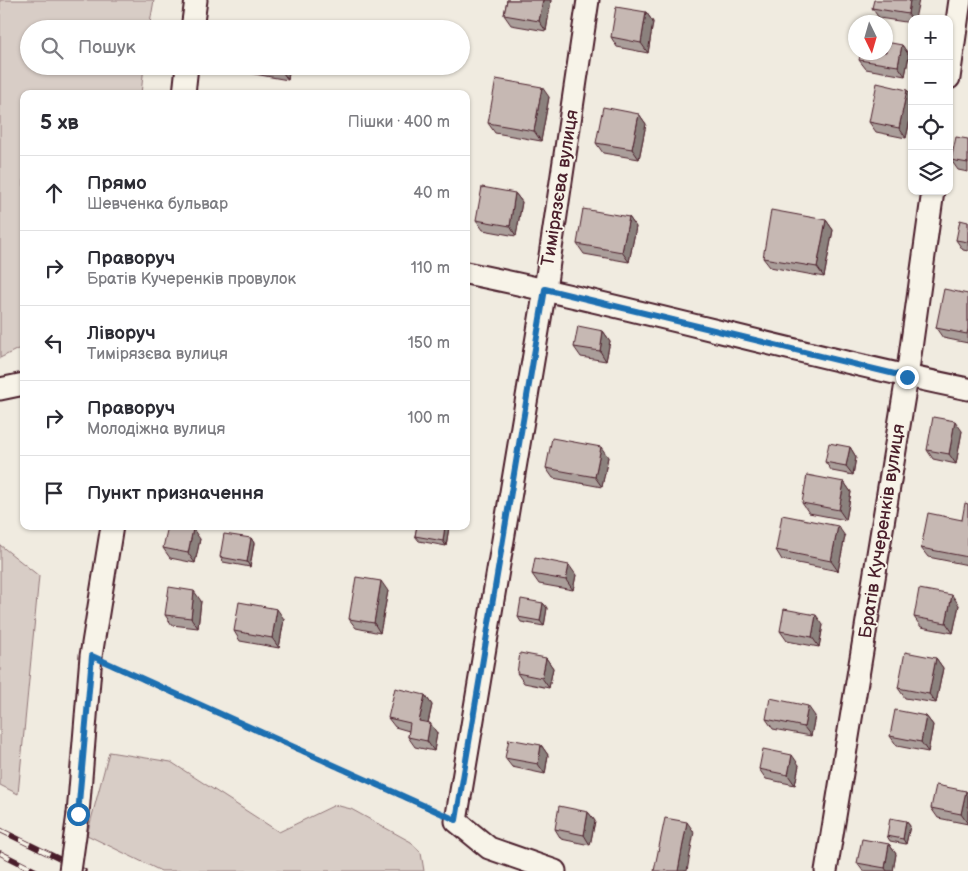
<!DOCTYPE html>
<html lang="uk">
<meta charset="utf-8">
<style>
body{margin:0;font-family:"Balsamiq Sans",sans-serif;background:#f7f7f7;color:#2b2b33}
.controls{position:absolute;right:15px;top:15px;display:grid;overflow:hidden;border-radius:10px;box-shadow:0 1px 4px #0004}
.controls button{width:45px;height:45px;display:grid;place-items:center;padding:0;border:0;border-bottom:1px solid #e1e1e2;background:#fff;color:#2b2b33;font:25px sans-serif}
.compass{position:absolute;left:848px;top:15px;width:45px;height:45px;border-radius:50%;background:#fff;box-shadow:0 1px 4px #0004;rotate:175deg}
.stop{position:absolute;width:15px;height:15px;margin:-11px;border:4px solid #1f6fb2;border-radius:50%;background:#fff}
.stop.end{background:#1f6fb2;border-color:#fff;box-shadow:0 1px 5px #0008}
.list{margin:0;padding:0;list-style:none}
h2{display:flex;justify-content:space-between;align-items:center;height:65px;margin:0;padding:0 20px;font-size:21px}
h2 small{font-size:16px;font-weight:400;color:#7c7c81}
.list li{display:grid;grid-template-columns:32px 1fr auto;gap:15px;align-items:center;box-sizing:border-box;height:75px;padding:0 20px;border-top:1px solid #e1e1e2}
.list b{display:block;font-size:19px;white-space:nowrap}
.list p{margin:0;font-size:16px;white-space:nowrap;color:#7c7c81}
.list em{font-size:16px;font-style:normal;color:#7c7c81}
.icon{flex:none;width:28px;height:28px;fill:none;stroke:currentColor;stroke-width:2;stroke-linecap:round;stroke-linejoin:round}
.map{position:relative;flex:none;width:968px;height:871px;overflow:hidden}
.search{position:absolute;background:#fff;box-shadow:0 1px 4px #0004;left:20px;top:20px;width:450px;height:55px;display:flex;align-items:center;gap:12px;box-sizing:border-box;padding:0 18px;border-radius:28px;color:#7c7c81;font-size:19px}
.panel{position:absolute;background:#fff;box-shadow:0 1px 4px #0004;left:20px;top:90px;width:450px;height:440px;border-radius:10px}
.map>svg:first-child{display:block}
</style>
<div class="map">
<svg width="968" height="871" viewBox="0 0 968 871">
<rect width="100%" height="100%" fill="#f0ebe0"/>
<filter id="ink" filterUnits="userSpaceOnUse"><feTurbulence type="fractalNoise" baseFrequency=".02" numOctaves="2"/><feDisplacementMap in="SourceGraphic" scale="10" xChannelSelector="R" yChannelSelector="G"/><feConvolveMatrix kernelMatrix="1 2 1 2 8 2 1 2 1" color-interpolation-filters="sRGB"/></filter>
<g filter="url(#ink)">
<g fill="#d8cdc6" stroke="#917678">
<polygon points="0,0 154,0 149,29 29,29 29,66 144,66 141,94 24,94 24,346 0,358"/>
<polygon points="0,545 39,576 18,794 0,785"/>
<polygon points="109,752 171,762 279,832 335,805 351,809 411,842 421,853 424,871 161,871 87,835"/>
</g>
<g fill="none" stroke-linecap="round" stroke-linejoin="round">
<g stroke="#4a1f2b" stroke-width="25">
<g id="street">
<polyline points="192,29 196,0"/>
<polyline points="949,78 960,0"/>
<polyline points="184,94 187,66"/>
<path d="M466,273C635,307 800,355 968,389"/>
<polyline points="0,389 24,384"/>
<polyline points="78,814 91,656 112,526"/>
<polyline points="555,871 489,848 456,821 545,289 588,0"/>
<polyline points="826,871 907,377 933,191"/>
</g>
</g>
<polyline stroke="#4a1f2b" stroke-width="3" stroke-dasharray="4 4" stroke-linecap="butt" points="113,666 435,811"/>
<use href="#street" stroke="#f7f3e8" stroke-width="21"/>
<g stroke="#4a1f2b" stroke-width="5.5">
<g id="rail">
<polyline points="0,830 84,871"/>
<polyline points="0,853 36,871"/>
</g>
</g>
<use href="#rail" stroke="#f7f3e8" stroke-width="4" stroke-dasharray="11" stroke-linecap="butt"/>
<g stroke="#4a1f2b" stroke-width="25" stroke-linecap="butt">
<polyline id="street-bridge" points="70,871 78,814"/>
</g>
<use href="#street-bridge" stroke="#f7f3e8" stroke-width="21"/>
</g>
<g fill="#aa9e9a" stroke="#4a1f2b">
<polygon points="507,0 551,0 546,31 511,25 504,15"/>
<polygon points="919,0 912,19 912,23 879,18 872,8"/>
<polygon points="646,12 653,22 648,53 617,47 611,37"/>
<polygon points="902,45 909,55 905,76 866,69 859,60"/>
<polygon points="245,66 290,66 288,80 249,73"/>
<polygon points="907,90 912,96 912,111 906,138 876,132 869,122"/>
<polygon points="549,97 541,141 495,133 488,123"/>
<polygon points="639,114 646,124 639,159 603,153 596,143"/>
<polygon points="968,139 968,172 958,170 951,160"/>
<polygon points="515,193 522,202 516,236 483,230 476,220"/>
<polygon points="629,217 636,227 629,262 584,254 577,244"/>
<polygon points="826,220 833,230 824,277 770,267 763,258"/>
<polygon points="968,222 968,251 963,250 956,240"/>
<polygon points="968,294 968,343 943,338 936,328"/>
<polygon points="603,331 610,341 606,361 581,357 574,347"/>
<polygon points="962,431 956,464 933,459 927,450"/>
<polygon points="850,447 856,457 853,475 832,471 825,462"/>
<polygon points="608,457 602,487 553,478 546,468"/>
<polygon points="844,482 851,492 846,520 809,513 802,503"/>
<polygon points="968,504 968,565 928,557 921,548 962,520"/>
<polygon points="417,526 448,526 449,527 446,546 419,541 415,536"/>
<polygon points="845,536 838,571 782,560 776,550"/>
<polygon points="251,538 254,543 250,567 223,562 220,557"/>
<polygon points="200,539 195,563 170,558 163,548"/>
<polygon points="532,574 576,575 573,590 539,584"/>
<polygon points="388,591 380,633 356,628 349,619"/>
<polygon points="201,601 198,628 172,625 165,615"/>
<polygon points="543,603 547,608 544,626 521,622 518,617"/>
<polygon points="959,605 953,633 921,627 914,617"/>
<polygon points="284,619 279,648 240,641 234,631"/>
<polygon points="823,625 819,647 787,641 780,631"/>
<polygon points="546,658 553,668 549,688 524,683 517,673"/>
<polygon points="936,658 943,668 936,703 905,698 898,688"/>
<polygon points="425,695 432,705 428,723 437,733 434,751 415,747 408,737 409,731 395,727 388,718"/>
<polygon points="815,716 811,736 773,729 766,719"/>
<polygon points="926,716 933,725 928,752 897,746 890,736"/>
<polygon points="541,745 548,755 545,774 512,767 505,758"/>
<polygon points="799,765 795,785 766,779 759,769"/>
<polygon points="966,791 968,794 968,824 938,818 931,808"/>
<polygon points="588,812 595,821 590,845 561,839 555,829"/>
<polygon points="906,821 910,826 906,844 890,841 887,836"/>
<polygon points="889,844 896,854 893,871 863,871 857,863"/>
</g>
<g fill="#8b817d" stroke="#4a1f2b">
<polygon points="543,0 551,0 546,31 539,21"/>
<polygon points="910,0 919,0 915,19 912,19 912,20 908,14"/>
<polygon points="646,12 653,22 648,53 641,43"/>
<polygon points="902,45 909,55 905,76 898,66"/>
<polygon points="281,66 290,66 288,80 281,70"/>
<polygon points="542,87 549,97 541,141 534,131"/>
<polygon points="907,90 912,96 912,111 906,138 899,128"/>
<polygon points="639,114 646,124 639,159 632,149"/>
<polygon points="515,193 522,202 516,236 510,226"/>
<polygon points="629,217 636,227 629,262 622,252"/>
<polygon points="826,220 833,230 824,277 817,267"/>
<polygon points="603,331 610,341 606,361 600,351"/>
<polygon points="955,421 962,431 956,464 949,454"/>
<polygon points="601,447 608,457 602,487 595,477"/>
<polygon points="850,447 856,457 853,475 846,466"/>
<polygon points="844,482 851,492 846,520 839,510"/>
<polygon points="445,526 448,526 449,527 446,546 443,541"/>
<polygon points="838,526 845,536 838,571 831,561"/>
<polygon points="193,529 200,539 195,563 188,553"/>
<polygon points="251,538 254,543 250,567 247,562"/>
<polygon points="569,565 576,575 573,590 566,580"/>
<polygon points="381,581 388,591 380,633 374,623"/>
<polygon points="194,591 201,601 198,628 191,618"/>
<polygon points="952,595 959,605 953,633 946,623"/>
<polygon points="543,603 547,608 544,626 540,621"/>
<polygon points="277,609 284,619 279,648 272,638"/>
<polygon points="816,615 823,625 819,647 812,637"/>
<polygon points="546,658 553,668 549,688 542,678"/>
<polygon points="936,658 943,668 936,703 929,694"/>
<polygon points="425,695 432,705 426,731 419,721"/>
<polygon points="808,706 815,716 811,736 804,727"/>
<polygon points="926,716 933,725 928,752 921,742"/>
<polygon points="430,723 437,733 434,751 427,741"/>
<polygon points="541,745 548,755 545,774 538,764"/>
<polygon points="792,755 799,765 795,785 788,775"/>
<polygon points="966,791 968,794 968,824 961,814"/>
<polygon points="588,812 595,821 590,845 584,835"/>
<polygon points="906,821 910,826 906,844 903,839"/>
<polygon points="687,822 694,832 687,871 678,871"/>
<polygon points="889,844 896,854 893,871 887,871 885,868"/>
</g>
<g fill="#c6b8b3" stroke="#4a1f2b">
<polygon points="507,0 543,0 539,21 504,15"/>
<polygon points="874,0 910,0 908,14 872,8"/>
<polygon points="616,7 646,12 641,43 611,37"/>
<polygon points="250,20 288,27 288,29 249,29"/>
<polygon points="886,42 902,45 898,66 859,60 861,52 886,52"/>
<polygon points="261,66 281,66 281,70"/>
<polygon points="496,79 542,87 534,131 488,123"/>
<polygon points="877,83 907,90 899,128 869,122"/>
<polygon points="603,107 639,114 632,149 596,143"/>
<polygon points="956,137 968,139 968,163 951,160"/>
<polygon points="482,187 515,193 510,226 476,220"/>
<polygon points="583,209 629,217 622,252 577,244"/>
<polygon points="771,210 826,220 817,267 763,258"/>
<polygon points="960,220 968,222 968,242 956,240"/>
<polygon points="944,289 968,294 968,329 967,334 936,328"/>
<polygon points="578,326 603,331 600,351 574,347"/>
<polygon points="933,417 955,421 949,454 927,450"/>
<polygon points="552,438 601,447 595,477 546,468"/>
<polygon points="829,443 850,447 846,466 825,462"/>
<polygon points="807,475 844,482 839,510 802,503"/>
<polygon points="965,503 968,504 968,557 921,548 928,513 962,520"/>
<polygon points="782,515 838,526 831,561 776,550"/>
<polygon points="168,526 182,526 193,529 188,553 163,548"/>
<polygon points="417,526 445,526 443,541 415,536"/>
<polygon points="224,534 251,538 247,562 220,557"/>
<polygon points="535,558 569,565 566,580 532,574"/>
<polygon points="356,577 381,581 374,623 349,619"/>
<polygon points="169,587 194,591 191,618 165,615"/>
<polygon points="919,589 952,595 946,623 914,617"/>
<polygon points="521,599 543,603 540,621 518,617"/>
<polygon points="239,602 277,609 272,638 234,631"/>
<polygon points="784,609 816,615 812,637 780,631"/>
<polygon points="905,652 936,658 929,694 898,688"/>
<polygon points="520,653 546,658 542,678 517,673"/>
<polygon points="395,688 425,695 419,721 430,723 427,741 408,737 410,723 388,718"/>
<polygon points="770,698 808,706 804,727 766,719"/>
<polygon points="895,710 926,716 921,742 890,736"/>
<polygon points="509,739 541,745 538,764 505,758"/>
<polygon points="763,749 792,755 788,775 759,769"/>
<polygon points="936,785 966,791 961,814 931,808"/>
<polygon points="559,806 588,812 584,835 555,829"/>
<polygon points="665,818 687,822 678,871 654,871"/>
<polygon points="890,818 906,821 903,839 887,836"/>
<polygon points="862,839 889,844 885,868 857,863"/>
</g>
</g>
<g fill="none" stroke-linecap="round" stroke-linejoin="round" filter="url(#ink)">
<polyline stroke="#1f6fb2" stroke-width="6" points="78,814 92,656 456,820 545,289 907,377"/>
</g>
<g text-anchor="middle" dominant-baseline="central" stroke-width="4" stroke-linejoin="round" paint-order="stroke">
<g font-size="18" fill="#4a1f2b" stroke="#f7f3e8">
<text transform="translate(560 188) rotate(-81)">Тимірязєва вулиця</text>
<text transform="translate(882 531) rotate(-81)">Братів Кучеренків вулиця</text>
</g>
</g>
</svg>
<div class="controls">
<button>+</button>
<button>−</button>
<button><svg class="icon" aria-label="locate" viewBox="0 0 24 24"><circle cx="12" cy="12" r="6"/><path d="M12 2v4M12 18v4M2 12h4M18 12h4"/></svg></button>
<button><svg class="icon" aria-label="layers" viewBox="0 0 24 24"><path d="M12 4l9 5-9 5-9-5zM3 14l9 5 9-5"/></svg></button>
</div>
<svg class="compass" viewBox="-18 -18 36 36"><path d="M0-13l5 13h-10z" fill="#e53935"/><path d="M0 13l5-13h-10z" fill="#7c7c81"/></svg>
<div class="stop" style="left:78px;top:814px"></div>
<div class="stop end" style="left:907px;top:377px"></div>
<div class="search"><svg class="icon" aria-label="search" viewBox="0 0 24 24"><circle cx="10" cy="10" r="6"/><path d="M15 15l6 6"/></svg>Пошук</div>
<section class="panel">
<h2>5 хв<small>Пішки · 400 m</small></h2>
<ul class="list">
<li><svg class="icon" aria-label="ahead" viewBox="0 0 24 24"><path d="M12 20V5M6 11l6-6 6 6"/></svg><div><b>Прямо</b><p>Шевченка бульвар</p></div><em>40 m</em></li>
<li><svg class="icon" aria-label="right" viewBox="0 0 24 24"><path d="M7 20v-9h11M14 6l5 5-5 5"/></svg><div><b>Праворуч</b><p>Братів Кучеренків провулок</p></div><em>110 m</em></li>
<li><svg class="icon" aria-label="left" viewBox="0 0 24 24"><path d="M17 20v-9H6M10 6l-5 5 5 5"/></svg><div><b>Ліворуч</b><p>Тимірязєва вулиця</p></div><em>150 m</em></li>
<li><svg class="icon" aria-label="right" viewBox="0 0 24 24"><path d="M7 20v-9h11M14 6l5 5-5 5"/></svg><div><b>Праворуч</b><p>Молодіжна вулиця</p></div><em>100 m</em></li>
<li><svg class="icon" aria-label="arrive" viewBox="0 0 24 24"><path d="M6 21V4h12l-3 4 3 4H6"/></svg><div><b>Пункт призначення</b></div></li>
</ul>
</section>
</div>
